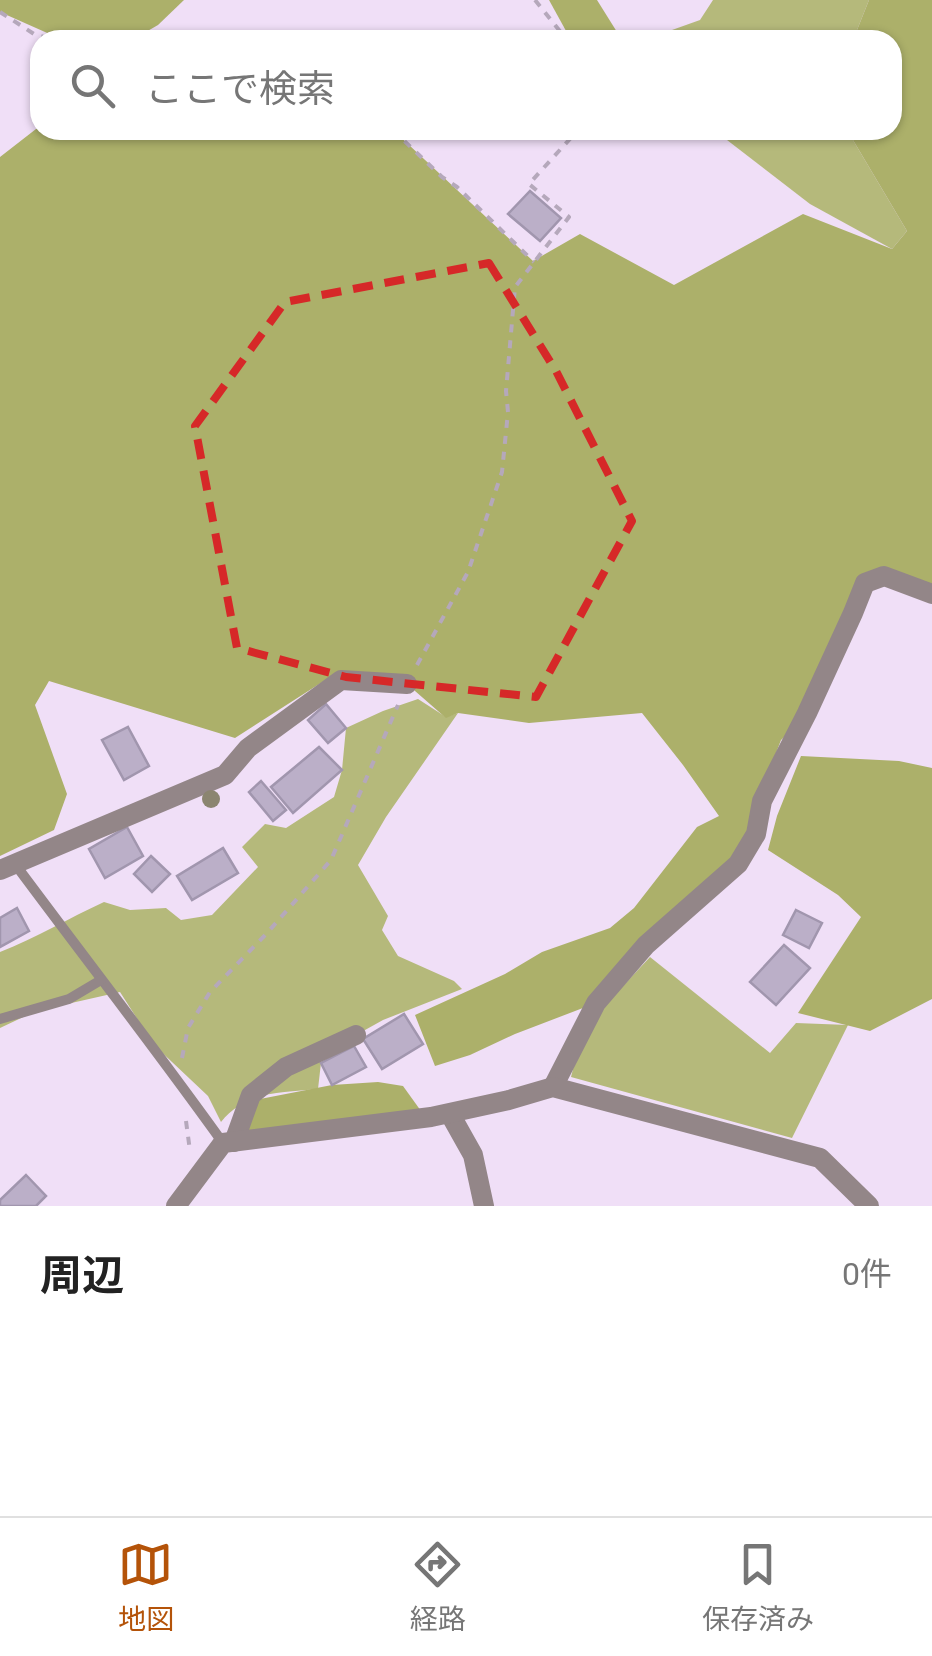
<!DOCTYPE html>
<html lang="ja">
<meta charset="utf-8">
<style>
body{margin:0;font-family:Roboto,"Noto Sans JP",sans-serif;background:#f6f6f6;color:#222}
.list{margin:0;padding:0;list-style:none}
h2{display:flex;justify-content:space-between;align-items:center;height:130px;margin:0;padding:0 40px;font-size:42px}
h2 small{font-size:32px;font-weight:400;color:#767676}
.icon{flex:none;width:55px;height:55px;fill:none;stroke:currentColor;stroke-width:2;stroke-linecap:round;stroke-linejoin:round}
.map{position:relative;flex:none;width:932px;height:1206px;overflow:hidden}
.search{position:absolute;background:#fff;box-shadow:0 2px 8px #0004;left:30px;right:30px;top:30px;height:110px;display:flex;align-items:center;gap:25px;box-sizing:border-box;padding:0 35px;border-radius:30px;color:#767676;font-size:38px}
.sheet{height:310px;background:#fff}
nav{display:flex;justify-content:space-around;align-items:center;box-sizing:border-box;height:140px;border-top:2px solid #e0e0e0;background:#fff;font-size:28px;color:#767676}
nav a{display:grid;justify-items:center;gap:5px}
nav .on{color:#b45309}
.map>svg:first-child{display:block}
</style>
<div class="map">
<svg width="932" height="1206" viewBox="0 0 932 1206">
<rect width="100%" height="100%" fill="#f0dff7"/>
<g fill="#b5b97b">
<polygon points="713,0 869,0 853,40 622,40 616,31 644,40 700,20"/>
<polygon points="714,130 847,130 907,231 892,249 810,204"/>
<path d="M418,699L446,717L458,713L386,817L358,865L388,916L382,930L398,956L454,981L462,989L383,1020L322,1054L318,1089C280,1093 247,1090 221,1122L208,1096L154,1045L120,992L36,1011L0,1028V952C36,938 69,918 104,902L130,910L166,908L181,920L212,915L258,867L242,847L265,824L286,828L334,797L342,770L346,728L383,711Z"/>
<polygon points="650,957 770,1053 796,1023 848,1025 792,1138 571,1077 583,1029"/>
</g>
<g fill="#acb06a">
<polygon points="0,0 184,0 158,25 132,40 63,40 0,12"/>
<polygon points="549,0 597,0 622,40 571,40"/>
<polygon points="869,0 932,0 932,594 865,583 803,720 781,740 753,813 746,852 596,1003 515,1034 470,1055 435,1066 415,1015 505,974 542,952 610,928 634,908 697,827 719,816 683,765 642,713 529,723 458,713 446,718 407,684 338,672 235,738 49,681 35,705 67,794 54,830 0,856 0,157 36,129 190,136 200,130 393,130 533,261 580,234 674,285 803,214 892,249 907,231 847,130 892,130 892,40 853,40"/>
<polygon points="801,756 899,761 932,768 932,999 870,1031 798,1013 861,917 838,895 768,850 777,816"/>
<polygon points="378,1082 403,1086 426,1118 248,1131 255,1100 332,1085"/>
</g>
<g fill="#bbafc8" stroke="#a196ae" stroke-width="2.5">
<polygon points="530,191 561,218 540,241 508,214"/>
<polygon points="326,704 346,728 328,743 308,720"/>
<polygon points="128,727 149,766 124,780 102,740"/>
<polygon points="319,747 342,770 293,813 271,787"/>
<polygon points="261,781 286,810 273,821 249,792"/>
<polygon points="127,827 143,856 105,878 89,849"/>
<polygon points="223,848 238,873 192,900 177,876"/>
<polygon points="151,856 170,874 152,892 134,874"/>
<polygon points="17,908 29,931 0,947 0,918"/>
<polygon points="796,910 822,923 809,948 783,935"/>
<polygon points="784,945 810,968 776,1005 750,982"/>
<polygon points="404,1014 423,1044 382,1069 363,1039"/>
<polygon points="354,1046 366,1067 332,1085 321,1063"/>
<polygon points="26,1175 46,1196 36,1206 0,1206 0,1200"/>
</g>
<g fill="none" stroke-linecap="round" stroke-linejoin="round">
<g stroke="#b5a8bb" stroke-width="4" stroke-dasharray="8 8" stroke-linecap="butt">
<polyline points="535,0 567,40"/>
<polyline points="0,12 34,34 54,40"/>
<polyline points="393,130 442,177 457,187 534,262"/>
<polyline points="417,665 468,572 502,472 508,412 506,391 515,287 569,217 529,184 578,130"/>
<polyline points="182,1058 188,1028 210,992 268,932 331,860 398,705"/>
<polyline points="186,1121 190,1151"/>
</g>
<g stroke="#938688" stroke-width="10">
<path d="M15,864C84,957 155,1048 223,1143"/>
<polyline points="0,1019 69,999 101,980"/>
</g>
<g stroke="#938688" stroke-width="20">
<polyline points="0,870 225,775 248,748 341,680 407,684"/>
<polyline points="553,1087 596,1003 646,945 738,864 756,834 762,801 807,713 853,613 865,583 884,576 932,594"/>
<polyline points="450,1114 473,1155 484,1206"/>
<polyline points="234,1142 251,1095 286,1067 356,1035"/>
<polyline points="176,1206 223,1143 431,1117 509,1100 553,1087 820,1158 869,1206"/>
</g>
</g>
<circle fill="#8b8570" cx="211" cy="799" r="9"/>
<path fill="none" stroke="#d62828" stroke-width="8" stroke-dasharray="20 12" stroke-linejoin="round" d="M489,263L556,371L632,521L536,697L346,677L237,648L195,426L285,302Z"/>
</svg>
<div class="search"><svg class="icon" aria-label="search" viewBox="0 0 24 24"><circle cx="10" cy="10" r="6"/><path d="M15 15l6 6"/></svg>ここで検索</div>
</div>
<section class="sheet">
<h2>周辺<small>0件</small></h2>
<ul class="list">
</ul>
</section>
<nav>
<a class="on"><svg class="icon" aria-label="map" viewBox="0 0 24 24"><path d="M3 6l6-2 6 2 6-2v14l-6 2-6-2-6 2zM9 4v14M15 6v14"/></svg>地図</a>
<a><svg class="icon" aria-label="directions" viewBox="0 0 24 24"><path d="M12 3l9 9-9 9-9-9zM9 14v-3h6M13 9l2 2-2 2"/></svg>経路</a>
<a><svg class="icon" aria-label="saved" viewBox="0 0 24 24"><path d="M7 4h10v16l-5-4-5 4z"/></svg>保存済み</a>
</nav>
